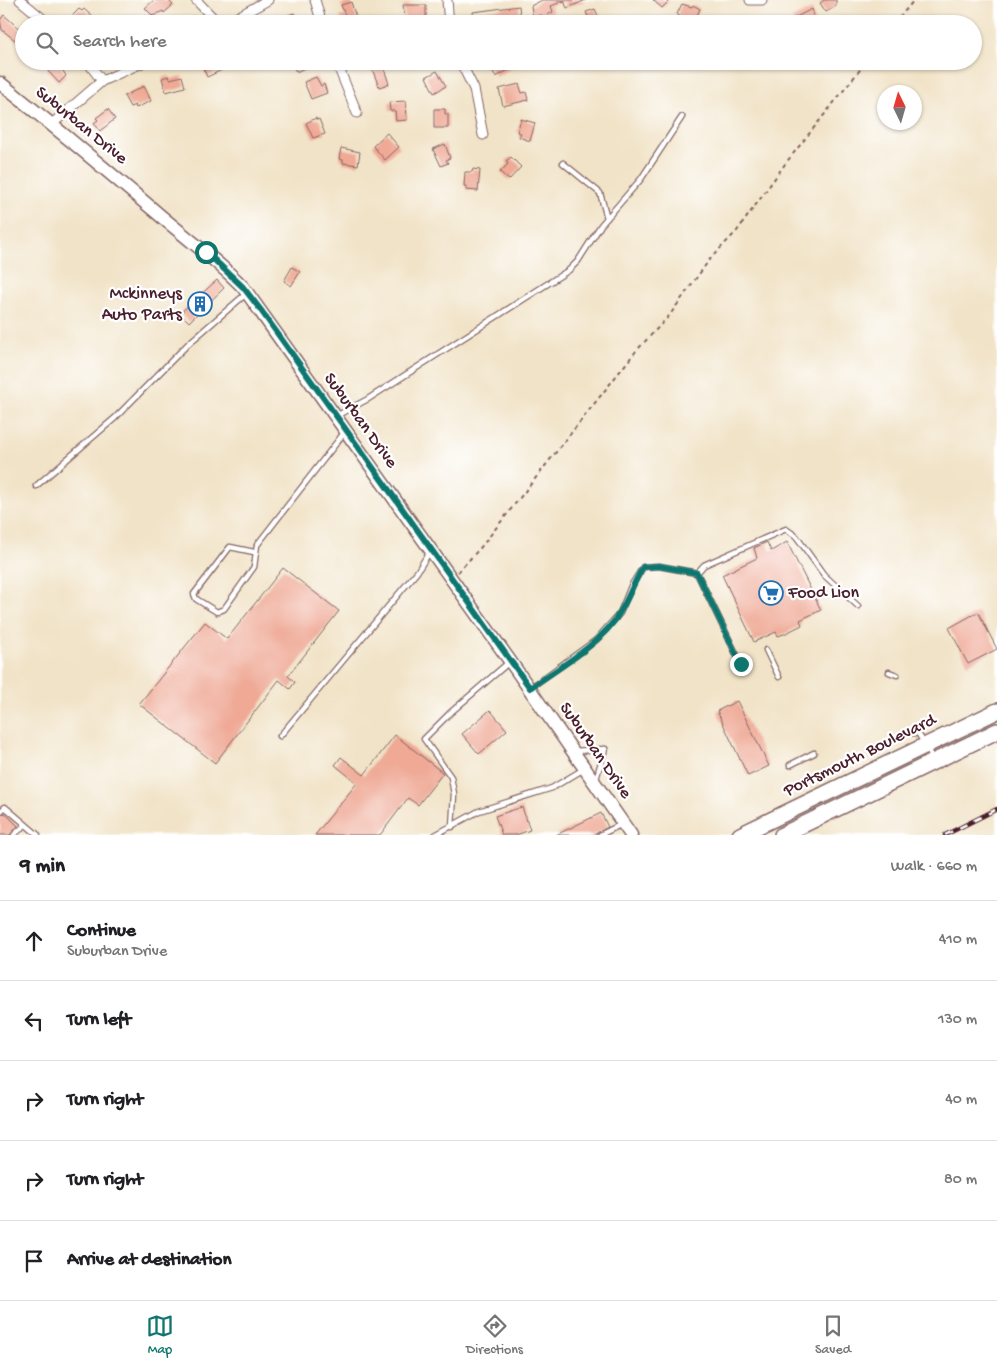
<!DOCTYPE html>
<meta charset="utf-8">
<style>
body{margin:0;font-family:"Gochi Hand",sans-serif;background:#f2f2f2;color:#202124}
.compass{position:absolute;left:877px;top:85px;width:45px;height:45px;border-radius:50%;background:#fff;box-shadow:0 1px 4px #0004;rotate:355deg}
.stop{position:absolute;width:15px;height:15px;margin:-11px;border:4px solid #0f766e;border-radius:50%;background:#fff}
.stop.end{background:#0f766e;border-color:#fff;box-shadow:0 1px 5px #0008}
.list{margin:0;padding:0;list-style:none}
h2{display:flex;justify-content:space-between;align-items:center;height:65px;margin:0;padding:0 20px;font-size:21px}
h2 small{font-size:16px;font-weight:400;color:#757577}
.list li{display:grid;grid-template-columns:32px 1fr auto;gap:15px;align-items:center;box-sizing:border-box;height:80px;padding:0 20px;border-top:1px solid #e0e0e0}
.list b{display:block;font-size:19px;white-space:nowrap}
.list p{margin:0;font-size:16px;white-space:nowrap;color:#757577}
.list em{font-size:16px;font-style:normal;color:#757577}
.icon{flex:none;width:28px;height:28px;fill:none;stroke:currentColor;stroke-width:2;stroke-linecap:round;stroke-linejoin:round}
.map{position:relative;flex:none;width:997px;height:835px;overflow:hidden}
.search{position:absolute;background:#fff;box-shadow:0 1px 4px #0004;left:15px;right:15px;top:15px;height:55px;display:flex;align-items:center;gap:12px;box-sizing:border-box;padding:0 18px;border-radius:28px;color:#757577;font-size:19px}
.sheet{height:465px;background:#fff}
nav{display:flex;justify-content:space-around;align-items:center;box-sizing:border-box;height:70px;border-top:1px solid #e0e0e0;background:#fff;font-size:14px;color:#757577}
nav a{display:grid;justify-items:center;gap:2px}
nav .on{color:#0f766e}
.map>svg:first-child{display:block}
</style>
<div class="map">
<svg width="997" height="835" viewBox="0 0 997 835">
<rect width="100%" height="100%" fill="#fff"/>
<filter id="ink" filterUnits="userSpaceOnUse"><feTurbulence type="fractalNoise" baseFrequency=".02" numOctaves="2"/><feDisplacementMap in="SourceGraphic" scale="10" xChannelSelector="R" yChannelSelector="G"/><feConvolveMatrix kernelMatrix="1 2 1 2 8 2 1 2 1" color-interpolation-filters="sRGB"/></filter>
<filter id="wash" filterUnits="userSpaceOnUse"><feTurbulence type="fractalNoise" baseFrequency=".0096" numOctaves="4" result="noise"/><feDisplacementMap in="SourceGraphic" scale="20" xChannelSelector="R" yChannelSelector="G"/><feGaussianBlur stdDeviation="1.12" result="paint"/><feColorMatrix in="noise" values="0 0 0 0 0 0 0 0 0 0 0 0 0 0 0 0 0 1.4 0 .05"/><feComposite in="paint" operator="in"/></filter>
<g filter="url(#wash)">
<rect width="100%" height="100%" fill="#f1e3c7"/>
<g id="blocks">
<g fill="#efa995">
<polygon points="154,0 168,0 173,5 164,13 163,11 153,16 145,8"/>
<polygon points="542,0 586,0 567,8 564,1 551,6 553,12 548,14 550,20 543,21 542,15 533,17 531,6"/>
<polygon points="653,0 670,0 662,8"/>
<polygon points="824,0 836,0 836,6 826,12 820,3"/>
<polygon points="351,2 357,20 342,24 340,17 345,15 341,5"/>
<polygon points="682,4 692,7 693,5 700,9 694,22 687,19 684,20 677,14"/>
<polygon points="403,5 426,5 426,23 406,23"/>
<polygon points="519,6 521,24 474,24 473,12"/>
<polygon points="79,9 82,11 84,9 95,19 91,24 83,24 72,16"/>
<polygon points="595,9 600,20 591,24 586,12"/>
<polygon points="812,9 816,24 794,24 792,19"/>
<polygon points="294,13 298,24 266,24 266,23"/>
<polygon points="4,15 24,33 24,47 2,30 0,20"/>
<polygon points="56,61 62,65 61,67 66,76 59,83 47,70"/>
<polygon points="215,61 220,61 224,69 207,77 203,68"/>
<polygon points="291,61 320,61 296,72"/>
<polygon points="487,61 509,61 512,68 496,77"/>
<polygon points="382,62 389,84 379,87 371,66"/>
<polygon points="437,71 446,86 434,93 426,77"/>
<polygon points="169,76 170,79 182,76 185,87 166,92 162,78"/>
<polygon points="316,77 321,86 324,84 327,93 311,99 304,82"/>
<polygon points="519,84 522,93 526,92 528,100 503,106 499,89"/>
<polygon points="144,86 151,101 136,108 135,105 130,107 124,96"/>
<polygon points="406,101 407,120 396,121 395,111 390,111 389,102"/>
<polygon points="108,109 115,119 100,131 94,123 98,120 96,118"/>
<polygon points="434,109 445,109 445,114 448,114 448,128 434,128"/>
<polygon points="316,118 317,120 319,119 325,134 313,138 306,123"/>
<polygon points="521,119 535,123 530,141 519,137 521,133 517,132"/>
<polygon points="387,133 399,147 385,160 373,146"/>
<polygon points="445,144 450,158 446,160 448,163 441,166 433,149"/>
<polygon points="341,148 360,152 358,165 343,163 343,160 339,159"/>
<polygon points="511,157 521,167 509,180 500,172 508,164 506,161"/>
<polygon points="473,169 480,170 478,191 466,190 466,186 464,186 465,172 472,172"/>
<polygon points="292,267 300,272 291,286 284,281"/>
<polygon points="217,280 224,288 189,322 180,313"/>
<polygon points="767,542 771,551 787,542 821,610 800,620 802,625 784,634 778,636 776,632 754,642 722,575 757,558 754,548"/>
<polygon points="283,568 339,611 288,676 295,682 290,689 279,680 215,763 139,704 205,622 227,639"/>
<polygon points="978,612 997,649 968,664 949,628"/>
<polygon points="737,701 769,766 748,776 717,711"/>
<polygon points="490,710 507,730 479,754 462,734"/>
<polygon points="395,735 443,773 418,805 408,798 380,835 315,835 357,783 335,765 341,757 364,775"/>
<polygon points="522,807 530,830 516,835 502,835 495,816"/>
<polygon points="5,813 18,826 10,835 0,835 0,816"/>
<polygon points="601,813 608,827 593,835 556,835"/>
</g>
</g>
</g>
<g filter="url(#ink)">
<use href="#blocks" fill-opacity="0" stroke="#846462" stroke-width="1"/>
<g fill="none" stroke-linecap="round" stroke-linejoin="round">
<g stroke="#846462" stroke-width="7">
<g id="lane">
<polyline points="563,163 600,193 607,218"/>
<polyline points="336,416 368,399 569,270 578,261 601,225 641,179 682,117"/>
<polyline points="36,486 115,418 188,344 247,293"/>
<polyline points="254,552 230,547 194,594 196,599 217,612 224,609 254,567 257,545 344,433"/>
<polyline points="766,650 779,677"/>
<polyline points="741,664 697,573 704,565 786,529 796,536 824,575 858,606"/>
<polyline points="889,672 897,675"/>
<polyline points="530,688 596,640 620,613 631,586 643,567 659,566 697,573"/>
<polyline points="913,733 918,733 933,759"/>
<polyline points="280,736 417,572 430,551"/>
<polyline points="574,751 605,749"/>
<polyline points="790,765 814,753"/>
<polyline points="596,779 605,749"/>
<polyline points="0,812 5,807 38,835"/>
<polyline points="452,827 454,794 451,777 424,739 450,713 508,663"/>
<polyline points="14,835 25,825"/>
<polyline points="435,835 479,811 552,788 584,769"/>
<polyline points="600,835 622,824"/>
</g>
</g>
<g stroke="#846462" stroke-width="11">
<g id="street">
<polyline points="20,0 49,24"/>
<polyline points="196,0 219,24"/>
<polyline points="315,0 322,24"/>
<polyline points="447,0 449,24"/>
<polyline points="750,0 762,0"/>
<polyline points="225,24 268,0"/>
<polyline points="87,61 102,81"/>
<polyline points="336,61 357,113"/>
<polyline points="460,61 474,89 483,135"/>
<polyline points="52,124 102,81 146,61"/>
</g>
</g>
<g stroke="#846462" stroke-width="15">
<path id="secondary" d="M0,83C53,125 104,168 156,212C185,237 216,259 243,287L510,661L631,835"/>
</g>
<g stroke="#846462" stroke-width="18">
<g id="primary">
<polyline points="740,835 997,711"/>
<polyline points="782,835 997,731"/>
</g>
</g>
<g stroke="#846462" stroke-width="2" stroke-dasharray="4 4" stroke-linecap="butt">
<polyline points="894,24 914,0"/>
<polyline points="458,572 481,547 636,351 669,316 710,259 737,231 785,164 867,61"/>
</g>
<use href="#lane" stroke="#fff" stroke-width="4.5"/>
<use href="#street" stroke="#fff" stroke-width="9"/>
<use href="#secondary" stroke="#fff" stroke-width="12"/>
<use href="#primary" stroke="#fff" stroke-width="15"/>
<g stroke="#4a1f2b" stroke-width="4.5">
<polyline id="rail" points="945,835 997,809"/>
</g>
<use href="#rail" stroke="#fff" stroke-width="2.5" stroke-dasharray="8" stroke-linecap="butt"/>
</g>
</g>
<g fill="none" stroke-linecap="round" stroke-linejoin="round" filter="url(#ink)">
<path stroke="#0f766e" stroke-width="6" d="M206,252L243,287L260,309L530,688C558,668 603,643 620,612C629,597 634,582 643,567L659,566L697,573L741,664"/>
</g>
<defs>
<g id="building-ring" transform="scale(1.25)"><circle r="9.5" fill="#fff" stroke="#1f6fb2" stroke-width="1.5"/><path d="M-4-6H4V6H1V3H-1V6H-4ZM-2.5-4.3h1.7v1.8h-1.7ZM.8-4.3h1.7v1.8H.8ZM-2.5-1h1.7V.8h-1.7ZM.8-1h1.7V.8H.8Z" fill="#1f6fb2"/></g>
<g id="supermarket-ring" transform="scale(1.25)"><circle r="9.5" fill="#fff" stroke="#1f6fb2" stroke-width="1.5"/><path d="M-6-5.5h2.5l.6 2H6L4.5 2H-2.5L-4.4-4H-6ZM-1.5 3.2a1.3 1.3 0 1 0 .1 0ZM3 3.2a1.3 1.3 0 1 0 .1 0Z" fill="#1f6fb2"/></g>
</defs>
<g fill-rule="evenodd">
<use href="#building-ring" x="200" y="304"/>
<use href="#supermarket-ring" x="771" y="593"/>
</g>
<g text-anchor="middle" dominant-baseline="central" stroke-width="4.5" stroke-linejoin="round" paint-order="stroke">
<g font-size="18" fill="#4a1f2b" stroke="#fff">
<text transform="translate(81 126) rotate(39)">Suburban Drive</text>
<text transform="translate(360 421) rotate(54)">Suburban Drive</text>
<text transform="translate(595 751) rotate(55)">Suburban Drive</text>
<text transform="translate(860 756) rotate(-26)">Portsmouth Boulevard</text>
</g>
<g font-size="18" fill="#4a1f2b" stroke="#fff" text-anchor="end">
<text x="182" y="294">Mckinneys<tspan x="182" dy="21">Auto Parts</tspan></text>
<text x="788" y="593" text-anchor="start">Food Lion</text>
</g>
</g>
</svg>
<svg class="compass" viewBox="-18 -18 36 36"><path d="M0-13l5 13h-10z" fill="#e53935"/><path d="M0 13l5-13h-10z" fill="#757577"/></svg>
<div class="stop" style="left:206px;top:252px"></div>
<div class="stop end" style="left:741px;top:664px"></div>
<div class="search"><svg class="icon" aria-label="search" viewBox="0 0 24 24"><circle cx="10" cy="10" r="6"/><path d="M15 15l6 6"/></svg>Search here</div>
</div>
<section class="sheet">
<h2>9 min<small>Walk · 660 m</small></h2>
<ul class="list">
<li><svg class="icon" aria-label="ahead" viewBox="0 0 24 24"><path d="M12 20V5M6 11l6-6 6 6"/></svg><div><b>Continue</b><p>Suburban Drive</p></div><em>410 m</em></li>
<li><svg class="icon" aria-label="left" viewBox="0 0 24 24"><path d="M17 20v-9H6M10 6l-5 5 5 5"/></svg><div><b>Turn left</b></div><em>130 m</em></li>
<li><svg class="icon" aria-label="right" viewBox="0 0 24 24"><path d="M7 20v-9h11M14 6l5 5-5 5"/></svg><div><b>Turn right</b></div><em>40 m</em></li>
<li><svg class="icon" aria-label="right" viewBox="0 0 24 24"><path d="M7 20v-9h11M14 6l5 5-5 5"/></svg><div><b>Turn right</b></div><em>80 m</em></li>
<li><svg class="icon" aria-label="arrive" viewBox="0 0 24 24"><path d="M6 21V4h12l-3 4 3 4H6"/></svg><div><b>Arrive at destination</b></div></li>
</ul>
</section>
<nav>
<a class="on"><svg class="icon" aria-label="map" viewBox="0 0 24 24"><path d="M3 6l6-2 6 2 6-2v14l-6 2-6-2-6 2zM9 4v14M15 6v14"/></svg>Map</a>
<a><svg class="icon" aria-label="directions" viewBox="0 0 24 24"><path d="M12 3l9 9-9 9-9-9zM9 14v-3h6M13 9l2 2-2 2"/></svg>Directions</a>
<a><svg class="icon" aria-label="saved" viewBox="0 0 24 24"><path d="M7 4h10v16l-5-4-5 4z"/></svg>Saved</a>
</nav>
